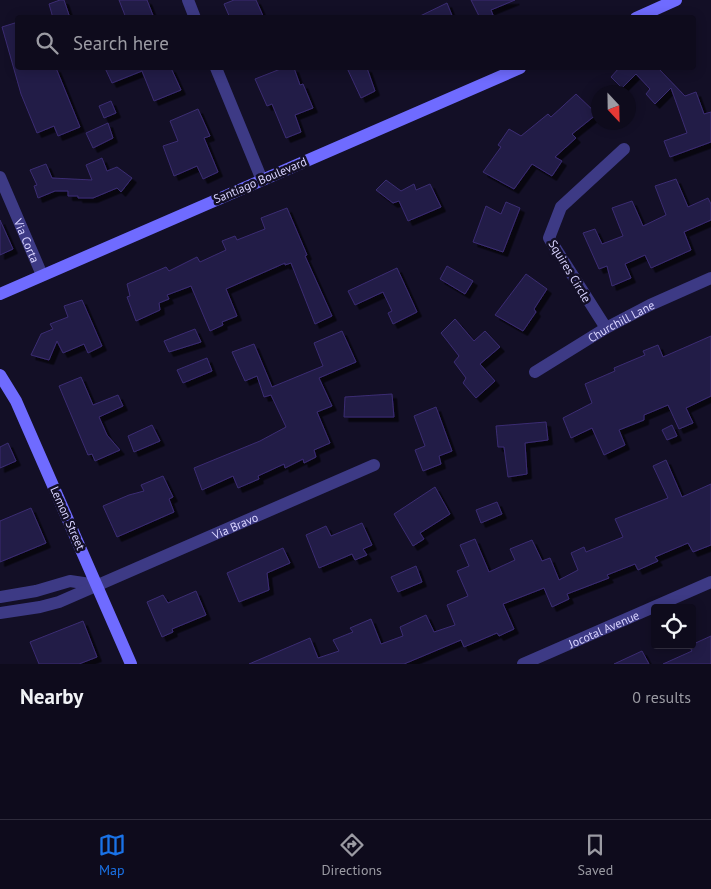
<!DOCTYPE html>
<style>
body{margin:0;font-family:"PT Sans",sans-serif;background:#171425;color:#f1f3f6}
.controls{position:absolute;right:15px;bottom:15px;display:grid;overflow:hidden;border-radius:5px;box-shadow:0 2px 12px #0003}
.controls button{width:45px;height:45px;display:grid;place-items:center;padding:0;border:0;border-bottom:1px solid #2e2b3b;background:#0e0b1c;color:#f1f3f6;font:25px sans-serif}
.compass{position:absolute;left:591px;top:85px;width:45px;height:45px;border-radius:50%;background:#0e0b1c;box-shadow:0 2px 12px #0003;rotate:158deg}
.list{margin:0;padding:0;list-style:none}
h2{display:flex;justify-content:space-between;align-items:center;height:65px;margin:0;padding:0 20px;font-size:21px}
h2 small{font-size:16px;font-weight:400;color:#9b9ba3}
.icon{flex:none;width:28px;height:28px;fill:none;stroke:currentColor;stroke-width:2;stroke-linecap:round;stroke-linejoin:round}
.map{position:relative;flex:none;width:711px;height:664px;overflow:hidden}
.search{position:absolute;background:#0e0b1c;box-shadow:0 2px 12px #0003;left:15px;right:15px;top:15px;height:55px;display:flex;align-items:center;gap:12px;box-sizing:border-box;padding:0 18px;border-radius:5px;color:#9b9ba3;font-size:19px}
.sheet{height:155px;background:#0e0b1c}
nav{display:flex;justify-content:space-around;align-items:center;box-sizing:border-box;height:70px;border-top:1px solid #2e2b3b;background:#0e0b1c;font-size:14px;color:#9b9ba3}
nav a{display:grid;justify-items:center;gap:2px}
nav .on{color:#1a73e8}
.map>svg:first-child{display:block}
</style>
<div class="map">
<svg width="711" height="664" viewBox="0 0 711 664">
<defs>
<filter id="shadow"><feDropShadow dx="4.5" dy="4.5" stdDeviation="0" flood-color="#0009"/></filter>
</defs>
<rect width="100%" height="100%" fill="#130f26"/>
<g fill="#241b47" stroke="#3b2d73" filter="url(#shadow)">
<polygon points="60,0 64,0 70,18 53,18 49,4"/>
<polygon points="119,0 147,0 154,18 126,18"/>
<polygon points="234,0 256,0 264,18 230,18 224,4"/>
<polygon points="471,0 515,0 491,10 493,15 480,18"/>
<polygon points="447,3 453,18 416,18"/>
<polygon points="18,22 18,68 56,68 80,127 58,136 54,126 37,133 21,94 2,27"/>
<polygon points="105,68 171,68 181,90 154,101 142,71 112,83"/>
<polygon points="283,68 294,68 300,85 303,84 313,108 295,115 301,132 286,138 272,104 267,106 255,79"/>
<polygon points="347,68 367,68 375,91 361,98"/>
<polygon points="619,68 658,68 685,96 696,92 704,114 711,112 711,142 670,157 664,141 687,133 671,88 655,104 646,94 650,89 636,74 622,88 611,77"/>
<polygon points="576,94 597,114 572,134 576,138 555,157 562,161 552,176 532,164 514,189 483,172 501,147 498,145 509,129 521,136 548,114 551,117"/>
<polygon points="111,101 116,113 104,118 99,106"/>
<polygon points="198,109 210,136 204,138 218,172 203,179 197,166 174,176 163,146 178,141 170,121"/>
<polygon points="108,123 113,138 93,148 86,133"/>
<polygon points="102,158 107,171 117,167 132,178 121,192 117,188 93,198 78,198 78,196 68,196 68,191 55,191 38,198 34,186 37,185 30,170 46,164 52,178 92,180 86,165"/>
<polygon points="676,179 688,207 708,198 711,204 711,220 684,232 691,250 651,268 645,255 625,264 631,278 612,286 607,266 599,269 583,233 595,229 602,244 623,236 612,208 632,201 643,226 666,215 655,186"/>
<polygon points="386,180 401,191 414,184 416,190 430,184 441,207 408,221 399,201 393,203 376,190"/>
<polygon points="506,202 520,208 503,252 473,242 486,206 501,214"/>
<polygon points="287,208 307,255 305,256 332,316 315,324 291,263 285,265 285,263 226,289 237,316 222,322 223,325 210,331 191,286 167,295 169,299 159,303 160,310 136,321 127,297 130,296 127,284 166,267 169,271 197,257 200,262 226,250 222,241 235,236 237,240 265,229 261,218"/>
<polygon points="0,220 13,249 0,255"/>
<polygon points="447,266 473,281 465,294 440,279"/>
<polygon points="397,268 417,312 393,324 388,313 392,311 383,292 355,305 348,291"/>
<polygon points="526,274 547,289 534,309 536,312 523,331 495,315"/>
<polygon points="82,300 102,346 88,353 84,344 63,353 57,341 49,360 31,355 41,334 53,329 50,324 68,317 64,306"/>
<polygon points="455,319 474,341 485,331 500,347 480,364 495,381 476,398 463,383 466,378 454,362 459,356 441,333"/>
<polygon points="195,329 201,342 169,352 164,341"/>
<polygon points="342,331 356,362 319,378 332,406 317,412 330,443 314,450 316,457 304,463 303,459 285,468 284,464 258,476 259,479 238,488 233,476 202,490 194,468 260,441 286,427 271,395 264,397 257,376 245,381 232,352 254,344 272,387 323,366 314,343"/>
<polygon points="711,336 711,396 686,408 693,423 679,429 668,405 644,415 644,420 619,430 625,445 604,455 592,428 571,438 563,418 592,403 585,384 615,371 614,368 645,355 643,351 658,345 663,357"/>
<polygon points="207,358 212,371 183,383 177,370"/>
<polygon points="81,377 93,405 118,395 123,406 99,417 107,435 120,450 95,461 92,454 88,455 59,386"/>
<polygon points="392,394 394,417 344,417 345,397"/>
<polygon points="436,407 452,451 439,456 441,464 423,471 415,450 425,446 414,416"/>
<polygon points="546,422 548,440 525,443 527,474 508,477 504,447 498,447 496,426"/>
<polygon points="152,425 160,441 134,452 128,436"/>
<polygon points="672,425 677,436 667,440 662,430"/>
<polygon points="8,443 16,461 0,468 0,447"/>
<polygon points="666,460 682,497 711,484 711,545 693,552 688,543 655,557 658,561 638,570 635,564 607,575 609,578 567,594 569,599 552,607 544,588 503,604 514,629 499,636 497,633 464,647 461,640 404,664 249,664 310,638 318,658 339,651 333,640 353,632 350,628 371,619 381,644 403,636 400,627 426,615 434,632 455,625 447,605 468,596 457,571 469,566 460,545 475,539 489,572 515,560 510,549 532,540 542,561 550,558 559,580 578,570 571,553 584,547 586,552 623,537 615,519 668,498 653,466"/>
<polygon points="163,476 173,497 169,499 174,512 117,537 103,506 129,495 144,491 141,485"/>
<polygon points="435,487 450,514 420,533 424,539 413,546 394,514"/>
<polygon points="497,502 502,514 481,523 476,510"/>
<polygon points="31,508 46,543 0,562 0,521"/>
<polygon points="362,523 372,545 363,549 367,555 355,560 352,554 319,568 306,535 326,526 331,536"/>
<polygon points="283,548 290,563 267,573 269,590 239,602 227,573"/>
<polygon points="416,566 422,582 398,592 391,577"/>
<polygon points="196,591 206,615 172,629 173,632 162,637 147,602 163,595 168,603"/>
<polygon points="83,621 97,657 79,664 39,664 30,642"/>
<polygon points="711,636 711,664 663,664 692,651 689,646"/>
<polygon points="642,651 649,664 614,664"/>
</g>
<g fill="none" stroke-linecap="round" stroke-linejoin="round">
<g stroke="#3d3a85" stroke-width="12">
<polyline points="188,0 195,18"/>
<polyline points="216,68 262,180"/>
<path id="s1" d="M0,177L42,275"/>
<polyline points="606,328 549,238 561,207 624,149"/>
<path id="s2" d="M535,372L606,328L650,305L711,278"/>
<polyline points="0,597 36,591 70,581 97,585"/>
<path id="s3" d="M0,613L40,607L59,602L374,465"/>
<path id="s4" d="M523,664L711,582"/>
</g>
<g stroke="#6f6bff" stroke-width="12">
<polyline points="636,18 676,0"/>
<polyline points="0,294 520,68"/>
<polyline points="0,375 16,401 131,664"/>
</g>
</g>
<g text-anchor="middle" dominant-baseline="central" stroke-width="5" stroke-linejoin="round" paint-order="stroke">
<g font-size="12" fill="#d9d4ff" stroke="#130f26">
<text transform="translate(260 180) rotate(-23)">Santiago Boulevard</text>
<text stroke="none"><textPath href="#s1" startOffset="69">Via Corta</textPath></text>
<text transform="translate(570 271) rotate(59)">Squires Circle</text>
<text stroke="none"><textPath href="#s2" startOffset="100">Churchill Lane</textPath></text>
<text transform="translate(68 518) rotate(66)">Lemon Street</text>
<text stroke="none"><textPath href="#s3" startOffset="252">Via Bravo</textPath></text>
<text stroke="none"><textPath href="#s4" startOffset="88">Jocotal Avenue</textPath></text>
</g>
</g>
</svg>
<div class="controls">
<button><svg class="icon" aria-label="locate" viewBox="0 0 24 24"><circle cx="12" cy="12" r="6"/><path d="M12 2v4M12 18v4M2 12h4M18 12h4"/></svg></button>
</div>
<svg class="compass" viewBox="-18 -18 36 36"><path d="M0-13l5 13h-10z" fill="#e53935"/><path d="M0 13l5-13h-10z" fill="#9b9ba3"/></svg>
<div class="search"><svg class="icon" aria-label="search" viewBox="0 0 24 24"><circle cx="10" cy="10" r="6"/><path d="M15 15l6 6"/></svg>Search here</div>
</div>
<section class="sheet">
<h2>Nearby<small>0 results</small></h2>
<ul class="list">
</ul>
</section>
<nav>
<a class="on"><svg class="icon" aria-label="map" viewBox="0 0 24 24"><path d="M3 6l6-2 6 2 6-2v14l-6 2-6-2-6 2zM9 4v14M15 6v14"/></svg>Map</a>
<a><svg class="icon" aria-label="directions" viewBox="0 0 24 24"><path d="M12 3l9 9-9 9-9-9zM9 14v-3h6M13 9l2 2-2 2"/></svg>Directions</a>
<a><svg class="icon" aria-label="saved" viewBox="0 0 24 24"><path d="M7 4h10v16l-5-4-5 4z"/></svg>Saved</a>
</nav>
